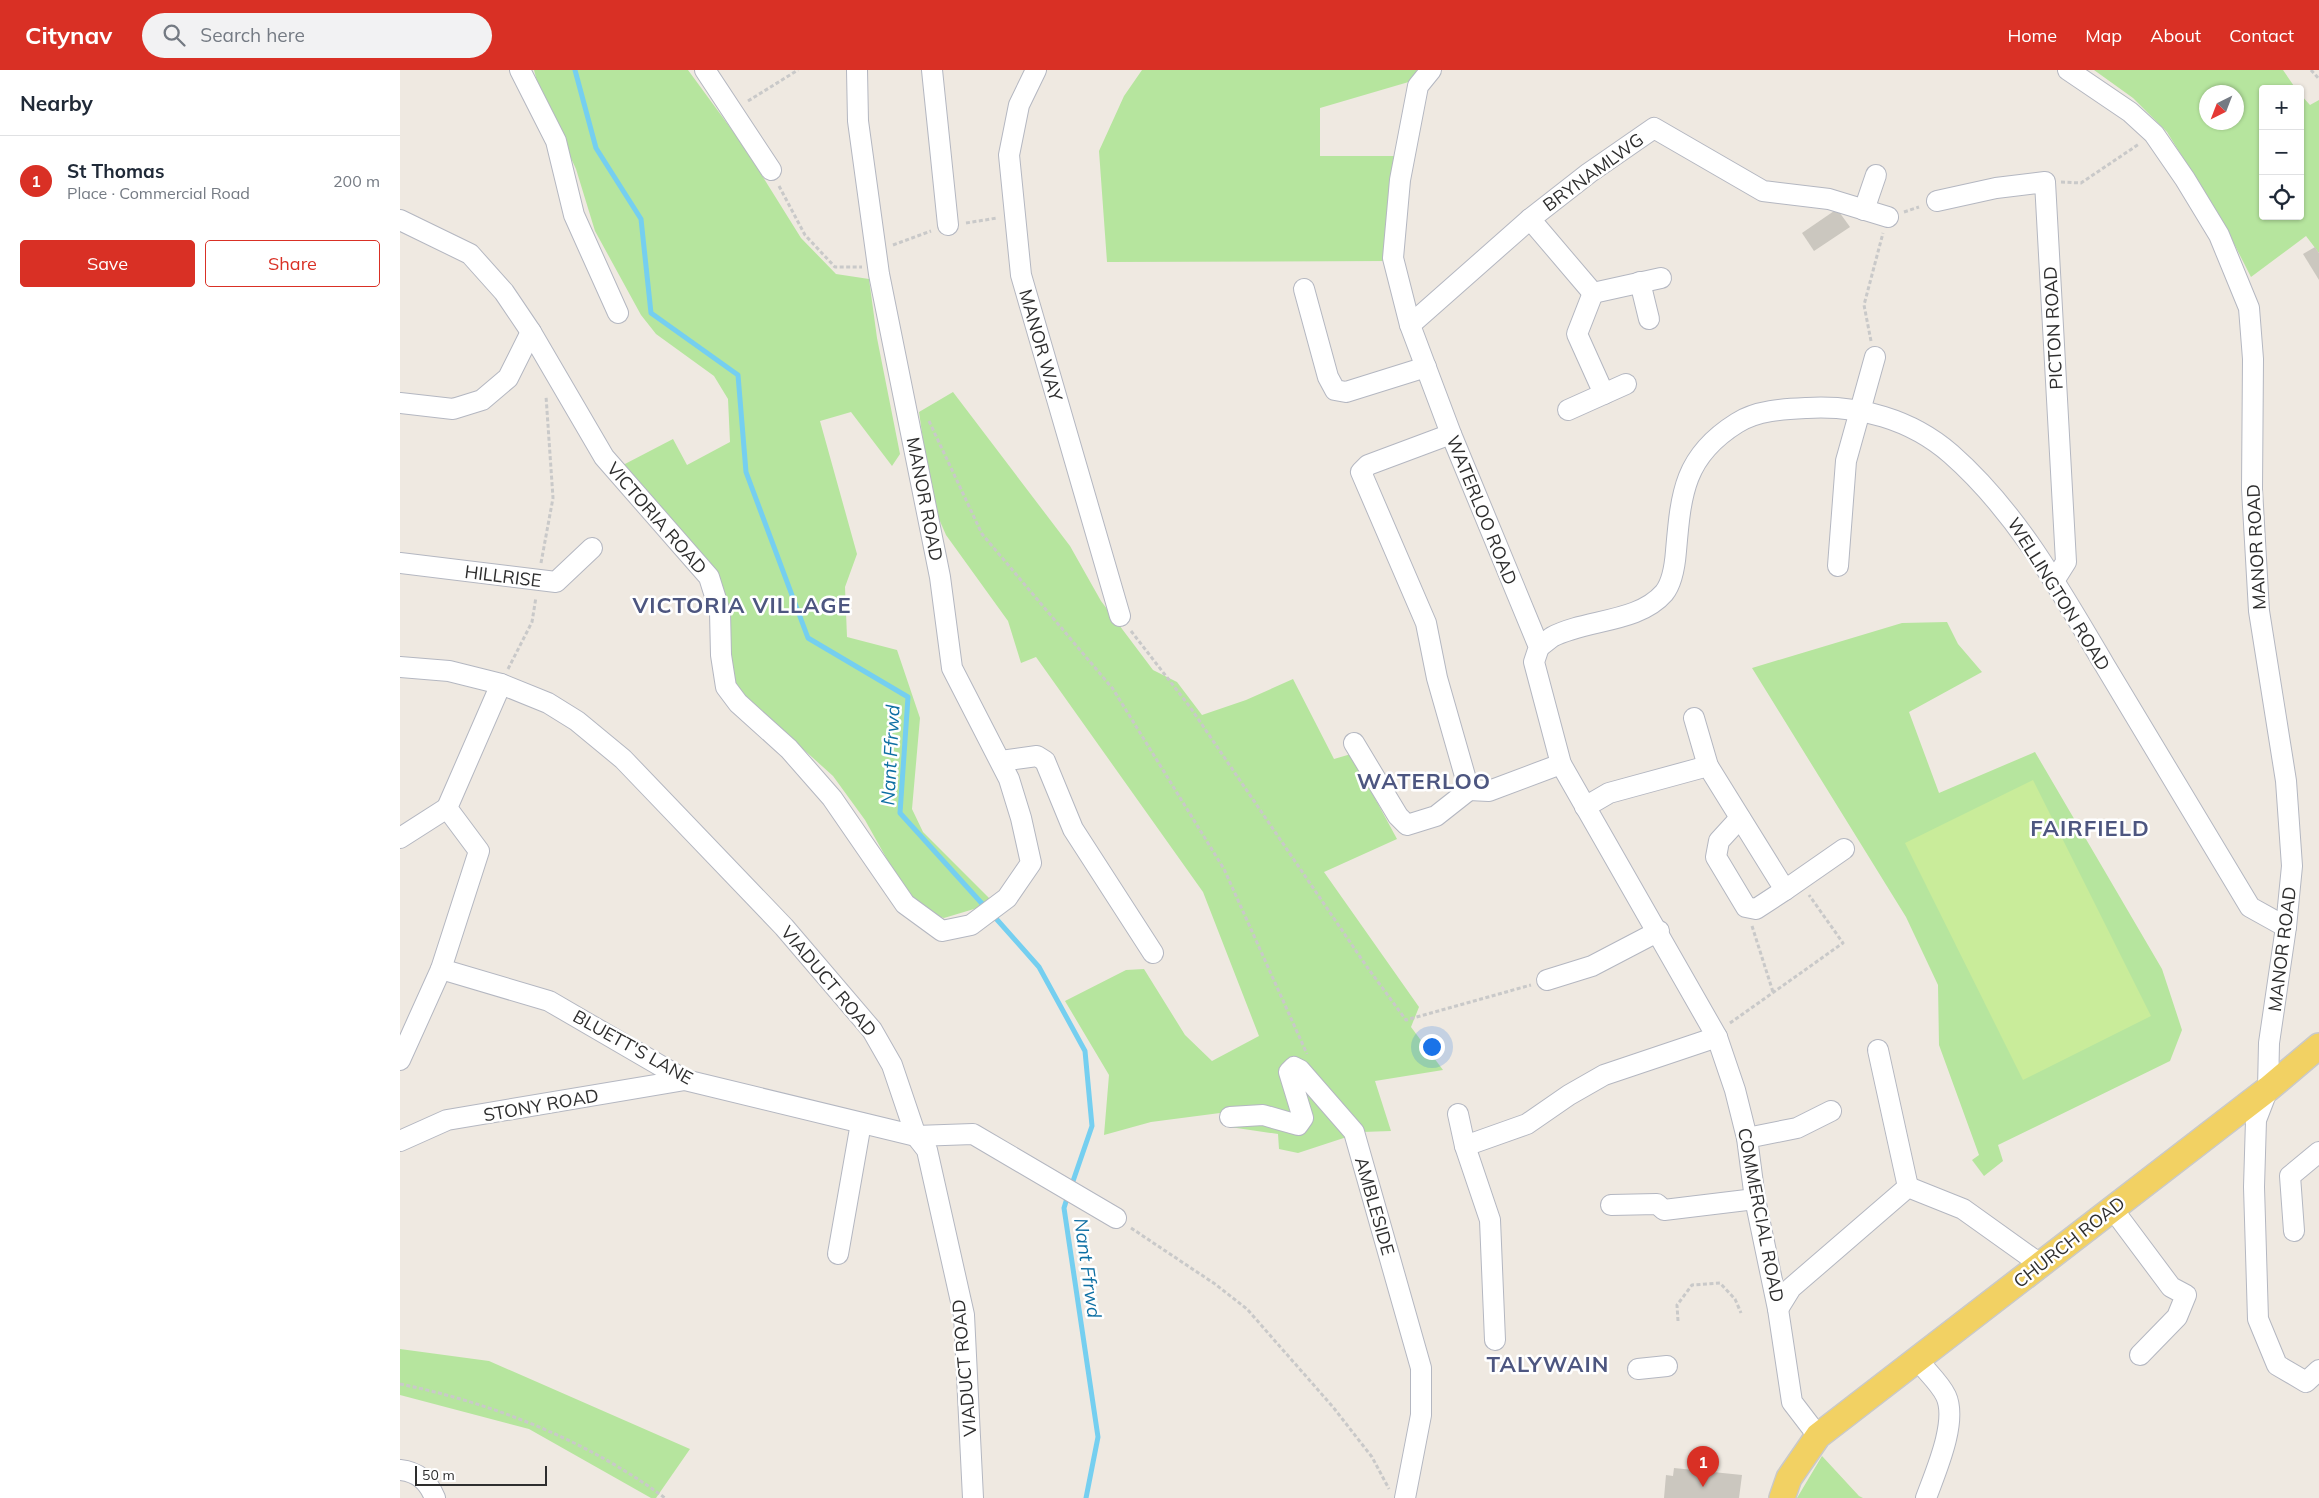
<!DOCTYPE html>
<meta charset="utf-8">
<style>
body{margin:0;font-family:Mulish,sans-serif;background:#f2f2f3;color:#1f2937}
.controls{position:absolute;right:15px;top:15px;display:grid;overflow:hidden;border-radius:5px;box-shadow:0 1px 4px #0004}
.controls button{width:45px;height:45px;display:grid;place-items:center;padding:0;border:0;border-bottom:1px solid #e0e1e3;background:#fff;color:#1f2937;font:25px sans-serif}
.compass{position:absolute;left:1799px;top:15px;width:45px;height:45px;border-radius:50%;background:#fff;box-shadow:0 1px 4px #0004;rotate:222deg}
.scale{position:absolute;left:15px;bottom:12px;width:132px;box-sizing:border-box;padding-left:5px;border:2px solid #2e2e2e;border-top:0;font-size:14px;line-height:18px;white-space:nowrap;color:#2e2e2e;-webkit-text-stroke:4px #fff;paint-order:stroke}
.you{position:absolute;left:1031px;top:976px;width:18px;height:18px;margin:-12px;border:4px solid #fff;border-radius:50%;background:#1a73e8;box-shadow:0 0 0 8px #1a73e833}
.badge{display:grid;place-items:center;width:32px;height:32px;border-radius:50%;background:#d93025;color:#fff;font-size:16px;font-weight:700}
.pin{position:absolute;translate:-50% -41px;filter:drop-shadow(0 1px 2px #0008)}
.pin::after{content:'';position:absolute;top:26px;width:18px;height:15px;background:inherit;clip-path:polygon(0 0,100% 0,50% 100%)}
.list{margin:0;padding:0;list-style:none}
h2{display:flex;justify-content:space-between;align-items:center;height:65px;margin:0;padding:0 20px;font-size:21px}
h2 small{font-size:16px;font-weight:400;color:#747a83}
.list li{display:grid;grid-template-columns:32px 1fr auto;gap:15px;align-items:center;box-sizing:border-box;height:90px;padding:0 20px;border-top:1px solid #e0e1e3}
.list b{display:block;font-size:19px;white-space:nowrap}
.list p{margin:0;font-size:16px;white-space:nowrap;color:#747a83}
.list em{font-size:16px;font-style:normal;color:#747a83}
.actions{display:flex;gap:10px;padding:15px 20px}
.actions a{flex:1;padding:11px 0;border:1px solid #d93025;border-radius:5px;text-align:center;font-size:18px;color:#d93025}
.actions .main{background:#d93025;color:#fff}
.icon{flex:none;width:28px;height:28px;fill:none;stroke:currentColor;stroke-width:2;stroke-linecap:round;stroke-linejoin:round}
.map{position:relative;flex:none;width:1919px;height:1428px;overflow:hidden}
header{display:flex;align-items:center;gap:30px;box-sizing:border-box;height:70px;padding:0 25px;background:#d93025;color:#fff}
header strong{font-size:24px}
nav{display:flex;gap:28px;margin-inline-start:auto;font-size:18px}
.search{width:350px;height:45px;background:#f2f2f3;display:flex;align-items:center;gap:12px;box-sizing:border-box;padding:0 18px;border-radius:28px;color:#747a83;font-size:19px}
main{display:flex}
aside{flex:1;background:#fff}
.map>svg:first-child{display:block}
</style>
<header>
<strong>Citynav</strong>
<div class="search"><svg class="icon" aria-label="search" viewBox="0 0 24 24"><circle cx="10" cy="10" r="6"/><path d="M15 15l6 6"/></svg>Search here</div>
<nav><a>Home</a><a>Map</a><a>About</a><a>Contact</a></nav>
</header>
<main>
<aside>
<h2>Nearby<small></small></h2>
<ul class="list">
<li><span class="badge">1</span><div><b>St Thomas</b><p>Place · Commercial Road</p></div><em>200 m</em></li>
</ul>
<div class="actions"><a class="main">Save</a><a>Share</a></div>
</aside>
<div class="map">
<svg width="1919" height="1428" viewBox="0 0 1919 1428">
<rect width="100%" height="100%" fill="#efe9e1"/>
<g fill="#b6e59e" fill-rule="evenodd">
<polygon points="134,0 288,0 343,75 401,168 436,204 469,209 477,268 500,384 492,396 451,342 420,351 457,484 445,517 447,567 497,580 520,648 512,739 523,762 594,833 544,848 522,841 497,807 465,750 433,706 342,624 329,605 325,546 223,395 273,369 287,395 330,372 328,329 314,306 256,264 241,245 195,161 176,99 139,19"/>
<polygon points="742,0 1017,0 1012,11 920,38 920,86 999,86 988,191 707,192 699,81 724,26"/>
<path d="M1694,0H1883L1896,19H1863V146H1900V24L1910,35L1919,30V183L1906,166L1851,207L1824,154L1767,62L1733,28ZM1806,22H1836V52H1806Z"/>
<polygon points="553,322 670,476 701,531 753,600 777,612 802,645 846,630 893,609 934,689 951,684 997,769 924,802 1019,937 1011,957 1043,1000 975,1011 991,1061 962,1062 898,1083 879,1079 878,1064 830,1057 820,1043 751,1052 704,1065 709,1005 665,931 726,900 744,899 785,965 812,991 859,966 803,822 636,587 621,593 608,551 546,465 532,433 519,342"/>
<polygon points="1547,552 1558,574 1582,602 1509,642 1539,723 1635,682 1762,899 1782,960 1770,991 1598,1075 1603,1091 1584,1106 1572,1090 1579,1085 1539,975 1538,915 1506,847 1352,598 1502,553"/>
<polygon points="0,1279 89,1291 290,1379 256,1428 251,1428 129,1359 0,1325"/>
<polygon points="1422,1386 1459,1426 1463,1428 1397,1428"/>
</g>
<polygon fill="#c9ec9a" points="1633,710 1751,946 1623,1010 1505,773"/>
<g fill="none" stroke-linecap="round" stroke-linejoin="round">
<g stroke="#75cff0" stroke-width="5">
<polyline points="175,0 196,78 241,149 251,243 338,305 346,402 408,568 508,627 500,743 586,838"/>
<polyline points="592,844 639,897 685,981 692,1056 671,1117"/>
<polyline points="668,1125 664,1138 698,1367 686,1428"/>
</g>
</g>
<g fill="#cbc7bf">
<polygon points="1437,139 1450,157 1414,181 1402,163"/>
<polygon points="1915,177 1919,183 1919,210 1903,184"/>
<polygon points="1274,1398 1342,1405 1339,1428 1264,1428 1266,1405 1273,1406"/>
</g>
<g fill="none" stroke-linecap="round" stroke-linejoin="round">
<g stroke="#b4b7c1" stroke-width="22">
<g id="minor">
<polyline points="120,0 156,71 174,145 218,243"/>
<polyline points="305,0 371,100"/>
<polyline points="532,0 548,155"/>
<polyline points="636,0 619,35 609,85 621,205 720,546"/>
<polyline points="1031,0 1018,16 1000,110 993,188 1010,255 1051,364 1139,577 1134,592 1161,694 1317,967 1335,1020 1347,1068 1355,1129 1378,1239 1392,1332 1418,1366"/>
<polyline points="1668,0 1730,42 1754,64 1785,109 1819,165 1849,238 1853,289 1852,419 1859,541 1886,711 1892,796 1886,857 1869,973 1868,1019 1856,1050 1854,1117 1858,1249 1877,1295 1906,1312 1919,1300"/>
<polyline points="1537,131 1596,118 1645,112 1666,492 1654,511"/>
<polyline points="1464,140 1476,105"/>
<polyline points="1130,149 1193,223"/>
<polyline points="0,150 70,184 104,222 131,262 204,387 309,507 320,542 321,585 326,617 338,633 389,679 432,728 505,834 542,861 571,855 607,828 631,793 621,748 609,709 552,598 540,507 479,204 458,51 457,0"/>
<polyline points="1240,212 1249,249"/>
<polyline points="904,219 928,307 935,320 946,322 1026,297"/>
<polyline points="1193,223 1177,264 1204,324"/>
<polyline points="1193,223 1261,208"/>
<polyline points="1010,255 1130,149 1189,103 1254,58 1363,121 1429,129 1488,147"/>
<polyline points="0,333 53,339 82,330 108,308 131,262"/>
<polyline points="1168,340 1226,314"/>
<polyline points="1051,364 968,395 961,402 1026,553 1037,608 1069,720 1089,721 1161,694"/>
<polyline points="0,493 156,512 192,478"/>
<polyline points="1438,496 1446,391 1475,287"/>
<path d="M1139,577C1143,574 1148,570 1152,567C1186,549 1238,553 1264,523C1273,512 1275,494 1276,481C1281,423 1284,386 1337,353C1357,340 1385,339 1407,338C1459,335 1511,349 1551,384C1617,442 1660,520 1704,594C1753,675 1801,756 1850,837L1886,857"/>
<polyline points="0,597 49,601 101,614 148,633 177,651 223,689 384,857 472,960 492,995 516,1066 527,1080 564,1245 573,1428"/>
<polyline points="101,614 47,738 79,781 41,899 149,931 285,1010 516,1066 573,1064 716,1148"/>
<polyline points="1294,648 1308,696"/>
<polyline points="954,673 998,746 1007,755 1036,746 1069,720"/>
<polyline points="601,691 637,686 645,691 673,759 753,883"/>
<polyline points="1185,737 1209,723 1308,696 1385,820 1444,779"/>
<polyline points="1340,748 1319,771 1316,787 1346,837 1356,839 1385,820"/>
<polyline points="0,768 47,738"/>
<polyline points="1147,910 1192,896 1259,861"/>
<polyline points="1478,980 1508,1117"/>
<polyline points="0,990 41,899"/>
<polyline points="1058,1044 1065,1076 1090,1150 1095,1270"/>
<polyline points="830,1047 863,1045 898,1055 903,1048 889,1002 894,997 900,1000 954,1062 1021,1298 1021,1345 1005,1428"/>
<polyline points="1347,1068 1397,1058 1431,1041"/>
<polyline points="0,1071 47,1050 285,1010"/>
<polyline points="1065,1076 1127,1054 1169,1025 1204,1005 1317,967"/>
<polyline points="1211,1135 1257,1134 1264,1140 1355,1129"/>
<polyline points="1712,1138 1771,1217 1786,1225 1777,1247 1740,1285"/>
<polyline points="1894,1161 1890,1106 1919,1082"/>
<polyline points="438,1184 461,1053"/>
<polyline points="1378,1239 1391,1218 1508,1117 1563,1139 1640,1194"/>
<path d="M1517,1289C1526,1301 1540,1313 1546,1326C1558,1352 1535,1403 1526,1428"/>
<polyline points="1238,1299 1267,1296"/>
<path d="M0,1400C18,1402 28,1411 35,1428"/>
</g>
</g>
<g stroke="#c9c9c9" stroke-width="28">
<polyline id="major" points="1382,1428 1389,1408 1418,1366 1868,1019 1919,976"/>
</g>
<g stroke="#c9c9c9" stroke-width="3" stroke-dasharray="4 2.5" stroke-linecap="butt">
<polyline points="1911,0 1919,9"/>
<polyline points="348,31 398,0"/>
<polyline points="1661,112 1681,113 1739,74"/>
<polyline points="379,116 405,165 435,197 462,197"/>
<polyline points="1504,142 1519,137"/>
<polyline points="566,153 597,148"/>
<polyline points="493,175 531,161"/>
<polyline points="1471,271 1464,235 1483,163"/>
<polyline points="529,351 582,464 713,619 824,799 907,984"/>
<polyline points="141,493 153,428 146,326"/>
<polyline points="731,561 790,637 967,897 1006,950 1131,915"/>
<polyline points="108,599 132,552 136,527"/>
<polyline points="1352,856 1373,922"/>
<polyline points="1330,953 1443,873 1409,825"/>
<polyline points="731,1158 815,1214 847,1239 933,1337 972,1387 989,1419"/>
<polyline points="1278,1251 1277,1235 1292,1215 1320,1213 1335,1229 1341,1243"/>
<path d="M0,1314C93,1333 188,1371 265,1428"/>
</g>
<use href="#minor" stroke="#fff" stroke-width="20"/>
<use href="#major" stroke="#f2d163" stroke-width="25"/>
</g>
<g text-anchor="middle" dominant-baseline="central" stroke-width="5" stroke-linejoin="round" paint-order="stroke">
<g font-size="18" fill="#2e2e2e" stroke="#fff">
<text transform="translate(1193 102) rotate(-36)">BRYNAMLWG</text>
<text transform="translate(1653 258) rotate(-93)">PICTON ROAD</text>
<text transform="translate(641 275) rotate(74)">MANOR WAY</text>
<text transform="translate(525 429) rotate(79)">MANOR ROAD</text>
<text transform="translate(1082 440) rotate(68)">WATERLOO ROAD</text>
<text transform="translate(257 448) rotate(49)">VICTORIA ROAD</text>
<text transform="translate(1856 477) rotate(-93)">MANOR ROAD</text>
<text transform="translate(103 506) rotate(7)">HILLRISE</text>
<text transform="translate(1659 524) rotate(58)">WELLINGTON ROAD</text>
<text transform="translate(1882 879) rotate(-83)">MANOR ROAD</text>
<text transform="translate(429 911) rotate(50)">VIADUCT ROAD</text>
<text transform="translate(233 977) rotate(29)">BLUETT'S LANE</text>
<text transform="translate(141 1035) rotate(-10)">STONY ROAD</text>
<text transform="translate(975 1136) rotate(74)">AMBLESIDE</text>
<text transform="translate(1361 1145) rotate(79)">COMMERCIAL ROAD</text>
<text transform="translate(1669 1172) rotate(-38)">CHURCH ROAD</text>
<text transform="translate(564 1298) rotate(-95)">VIADUCT ROAD</text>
</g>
<g font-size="19" font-style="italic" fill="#0d6fa3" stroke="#fff">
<text transform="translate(490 685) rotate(-87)">Nant Ffrwd</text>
<text transform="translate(688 1198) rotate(82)">Nant Ffrwd</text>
</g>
<g font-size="22" font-weight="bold" letter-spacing="1" fill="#4d5680" stroke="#fff">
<text x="342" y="535">VICTORIA VILLAGE</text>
<text x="1024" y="711">WATERLOO</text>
<text x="1690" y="758">FAIRFIELD</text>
<text x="1148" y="1294">TALYWAIN</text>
</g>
</g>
</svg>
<div class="controls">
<button>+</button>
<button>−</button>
<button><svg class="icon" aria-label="locate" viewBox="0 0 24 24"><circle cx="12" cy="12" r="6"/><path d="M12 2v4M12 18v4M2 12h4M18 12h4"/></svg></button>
</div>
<svg class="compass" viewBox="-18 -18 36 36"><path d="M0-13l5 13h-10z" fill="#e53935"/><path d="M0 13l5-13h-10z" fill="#747a83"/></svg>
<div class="scale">50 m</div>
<div class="you"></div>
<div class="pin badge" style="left:1303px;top:1417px">1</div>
</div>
</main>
